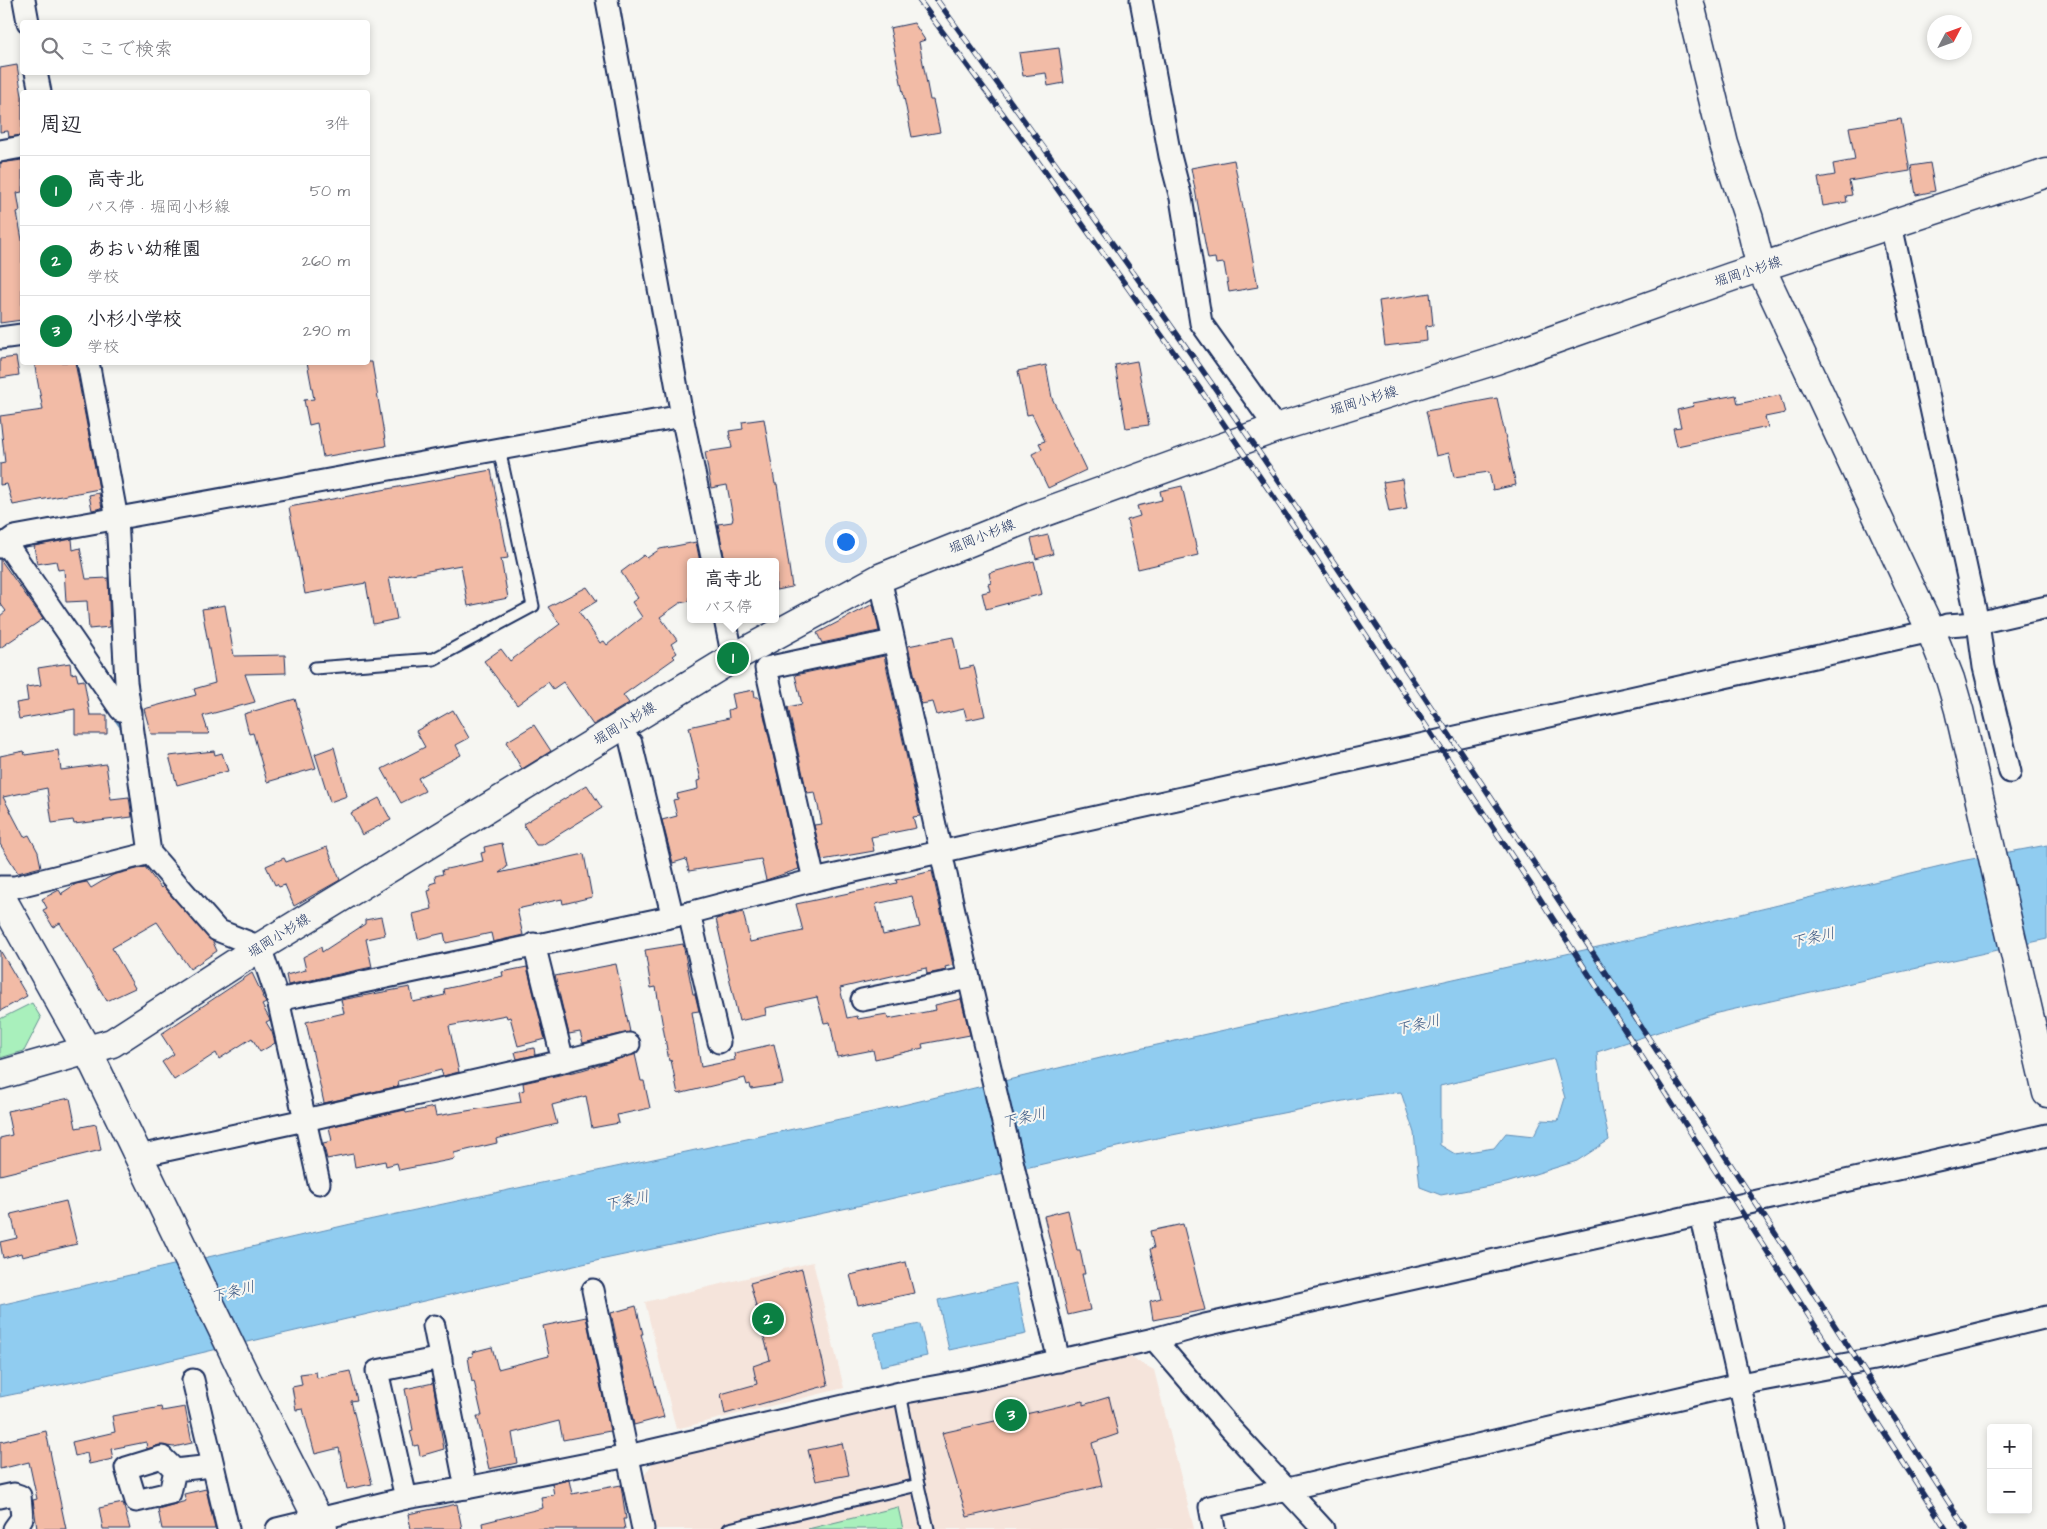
<!DOCTYPE html>
<html lang="ja">
<meta charset="utf-8">
<style>
body{margin:0;font-family:"Architects Daughter","Klee One",sans-serif;background:#f2f2f3;color:#2b2b33}
.controls{position:absolute;right:15px;bottom:15px;display:grid;overflow:hidden;border-radius:5px;box-shadow:0 2px 8px #0003}
.controls button{width:45px;height:45px;display:grid;place-items:center;padding:0;border:0;border-bottom:1px solid #e1e1e2;background:#fff;color:#2b2b33;font:25px sans-serif}
.compass{position:absolute;left:1927px;top:15px;width:45px;height:45px;border-radius:50%;background:#fff;box-shadow:0 2px 8px #0003;rotate:49deg}
.you{position:absolute;left:845px;top:541px;width:18px;height:18px;margin:-12px;border:4px solid #fff;border-radius:50%;background:#1a73e8;box-shadow:0 0 0 8px #1a73e833}
.badge{display:grid;place-items:center;width:32px;height:32px;border-radius:50%;background:#0b8043;color:#fff;font-size:16px;font-weight:700}
.pin{position:absolute;translate:-50% -50%;border:2px solid #fff;box-shadow:0 1px 5px #0006}
.popup{position:absolute;left:687px;top:558px;width:92px;height:65px;box-sizing:border-box;display:grid;place-content:center;border-radius:5px;background:#fff;filter:drop-shadow(0 1px 4px #0005);font-size:16px;white-space:nowrap;color:#7c7c81}
.popup b{font-size:19px;color:#2b2b33}
.popup::after{content:'';position:absolute;left:50%;top:100%;margin-left:-10px;border:10px solid transparent;border-top-color:#fff}
.list{margin:0;padding:0;list-style:none}
h2{display:flex;justify-content:space-between;align-items:center;height:65px;margin:0;padding:0 20px;font-size:21px}
h2 small{font-size:16px;font-weight:400;color:#7c7c81}
.list li{display:grid;grid-template-columns:32px 1fr auto;gap:15px;align-items:center;box-sizing:border-box;height:70px;padding:0 20px;border-top:1px solid #e1e1e2}
.list b{display:block;font-size:19px;white-space:nowrap}
.list p{margin:0;font-size:16px;white-space:nowrap;color:#7c7c81}
.list em{font-size:16px;font-style:normal;color:#7c7c81}
.icon{flex:none;width:28px;height:28px;fill:none;stroke:currentColor;stroke-width:2;stroke-linecap:round;stroke-linejoin:round}
.map{position:relative;flex:none;width:2047px;height:1529px;overflow:hidden}
.search{position:absolute;background:#fff;box-shadow:0 2px 8px #0003;left:20px;top:20px;width:350px;height:55px;display:flex;align-items:center;gap:12px;box-sizing:border-box;padding:0 18px;border-radius:5px;color:#7c7c81;font-size:19px}
.panel{position:absolute;background:#fff;box-shadow:0 2px 8px #0003;left:20px;top:90px;width:350px;height:275px;border-radius:5px}
.map>svg:first-child{display:block}
</style>
<div class="map">
<svg width="2047" height="1529" viewBox="0 0 2047 1529">
<rect width="100%" height="100%" fill="#f6f6f2"/>
<filter id="ink" filterUnits="userSpaceOnUse"><feTurbulence type="fractalNoise" baseFrequency=".02" numOctaves="2"/><feDisplacementMap in="SourceGraphic" scale="10" xChannelSelector="R" yChannelSelector="G"/><feConvolveMatrix kernelMatrix="1 2 1 2 8 2 1 2 1" color-interpolation-filters="sRGB"/></filter>
<g filter="url(#ink)">
<g fill="#f5e4db">
<polygon points="813,1262 844,1388 676,1429 645,1302"/>
<polygon points="1126,1355 1154,1370 1194,1529 656,1529 644,1476 654,1461"/>
</g>
<g fill="#a9f0bc" stroke="#62908d">
<polygon points="32,1003 41,1018 24,1051 0,1058 0,1019"/>
<polygon points="898,1507 903,1529 808,1529"/>
</g>
<g fill="#90ccf0" stroke="#618db6" fill-rule="evenodd">
<path d="M2047,845V939L1713,1014L1597,1052L1600,1096L1609,1140L1577,1161L1506,1183L1441,1195L1420,1187L1414,1133L1401,1092L1373,1095L1152,1139L881,1201L600,1260L89,1379L0,1397V1305L364,1221L882,1110L1130,1051L1683,928L1961,861ZM1554,1059L1565,1098L1558,1121L1542,1120L1534,1136L1506,1133L1494,1148L1455,1154L1440,1145V1086Z"/>
<polygon points="1016,1283 1026,1334 949,1350 938,1300"/>
<polygon points="920,1324 927,1356 881,1366 874,1333"/>
</g>
<g fill="none" stroke-linecap="round" stroke-linejoin="round">
<polyline stroke="#618db6" stroke-width="6" points="113,713 122,726"/>
</g>
<g fill="#f2bba6" stroke="#1b2f5e" fill-rule="evenodd">
<polygon points="914,23 925,40 919,42 930,100 933,100 940,132 912,137 890,28"/>
<polygon points="1059,48 1064,83 1048,86 1046,73 1023,76 1019,53"/>
<polygon points="17,65 22,96 22,135 9,137 8,131 0,132 0,68"/>
<polygon points="1901,119 1910,171 1849,181 1852,195 1846,196 1847,202 1823,206 1818,178 1835,175 1833,164 1855,160 1849,127"/>
<polygon points="22,160 22,192 17,193 20,211 17,212 22,240 22,320 0,323 0,163"/>
<polygon points="1234,160 1258,287 1229,292 1224,263 1216,264 1215,258 1208,259 1191,168"/>
<polygon points="1930,163 1935,191 1916,195 1911,166"/>
<polygon points="1430,293 1433,325 1426,326 1427,341 1385,346 1379,301"/>
<polygon points="16,357 19,375 0,378 0,359"/>
<polygon points="1137,361 1149,425 1126,428 1115,365"/>
<polygon points="34,362 75,362 99,489 13,505 7,484 0,485 0,464 5,463 0,416 43,410"/>
<polygon points="307,362 372,362 386,446 323,457 317,423 309,425 304,400 314,399"/>
<polygon points="1046,365 1052,398 1086,470 1048,488 1032,454 1042,449 1039,443 1045,441 1032,414 1027,415 1018,371"/>
<polygon points="1736,395 1738,404 1780,395 1785,413 1765,417 1768,427 1677,446 1673,428 1681,427 1677,410 1694,406 1693,403"/>
<polygon points="1497,398 1516,485 1493,490 1489,472 1454,477 1449,453 1436,456 1426,411"/>
<polygon points="764,419 775,484 777,484 792,587 776,590 776,562 725,562 718,524 732,522 733,518 727,485 711,488 705,452 732,448 729,431 743,429 742,422"/>
<polygon points="491,470 508,558 501,559 508,598 468,606 461,565 389,578 397,619 373,624 366,583 305,594 289,507"/>
<polygon points="1402,479 1407,509 1389,512 1383,482"/>
<polygon points="1182,486 1198,555 1138,569 1127,520 1140,516 1137,506 1162,500 1160,491"/>
<polygon points="99,493 102,508 92,510 89,495"/>
<polygon points="1048,535 1053,554 1036,559 1031,539"/>
<polygon points="72,539 73,550 80,548 86,579 108,578 110,627 89,629 87,601 66,602 64,569 58,570 56,561 37,564 34,546"/>
<polygon points="696,542 700,562 690,562 690,601 680,603 660,617 677,640 671,644 677,653 673,656 675,658 623,695 629,703 593,725 563,682 553,689 548,682 517,705 484,661 501,649 510,661 560,624 548,607 587,587 597,601 579,612 600,643 604,641 607,645 642,617 632,602 638,598 621,572 644,555 647,558 660,549"/>
<polygon points="0,559 43,619 0,648 0,616 6,611 0,603"/>
<polygon points="1034,561 1042,594 986,609 982,593 990,591 988,584 991,583 989,573"/>
<polygon points="873,604 879,631 822,643 817,633"/>
<polygon points="225,605 234,656 285,655 286,673 245,674 255,702 203,716 209,734 151,734 144,709 196,695 194,689 215,683 202,609"/>
<polygon points="953,637 960,669 974,666 985,716 967,720 964,709 937,715 933,702 921,704 908,646"/>
<polygon points="884,656 920,816 913,817 916,828 871,837 874,851 822,860 814,825 822,824 815,792 807,793 788,707 802,704 795,675"/>
<polygon points="70,663 71,674 76,673 78,681 84,680 90,715 107,715 107,734 75,734 75,709 19,719 16,703 28,701 26,687 41,685 38,668"/>
<polygon points="754,690 755,697 758,697 761,702 799,869 766,880 761,859 689,871 686,859 673,863 662,820 677,816 673,800 678,799 677,794 698,789 697,781 701,780 689,727 729,718 728,710 735,708 732,694"/>
<polygon points="295,699 316,768 267,782 253,733 249,734 244,714"/>
<polygon points="453,710 469,738 456,745 461,755 418,778 425,791 401,803 382,769 425,747 416,731"/>
<polygon points="534,725 551,751 522,769 506,742"/>
<polygon points="334,747 347,796 330,802 315,754"/>
<polygon points="58,750 61,770 106,764 111,799 129,797 132,817 74,824 73,820 52,823 47,788 3,797 24,837 29,835 38,852 41,867 18,873 0,844 0,756 24,751 25,755"/>
<polygon points="214,751 215,755 222,753 228,771 177,785 169,756"/>
<polygon points="587,785 602,808 542,845 536,845 523,824"/>
<polygon points="379,798 391,820 362,835 351,813"/>
<polygon points="502,843 507,867 499,873 584,854 592,897 563,904 562,899 517,909 523,935 493,942 491,933 446,943 444,933 418,939 413,914 432,909 428,891 431,890 430,884 436,882 435,876 443,874 442,870 483,861 481,853 485,852 484,847"/>
<polygon points="327,847 340,880 294,906 285,885 279,887 277,884 275,885 266,866 284,858 286,862"/>
<polygon points="145,867 161,888 163,886 213,942 217,951 190,969 157,922 112,948 135,988 107,1001 60,923 53,927 43,910 47,908 42,899 59,890 62,895 62,893 76,884 87,882 91,888 113,875"/>
<path d="M932,871L953,965L945,967L946,970L927,974L926,968L840,988L847,1018L857,1016L858,1019L887,1014L888,1019L936,1010L935,1005L961,999L970,1035L922,1044L923,1048L875,1059L873,1050L837,1057L830,1022L824,1023L817,997L765,1008L766,1015L739,1021L716,919L743,912L750,942L803,931L796,904L897,883L896,880ZM912,896L920,927L883,935L876,904Z"/>
<polygon points="381,917 385,935 366,939 372,967 288,985 286,975 306,970 303,957 321,947 322,952 365,924 365,920"/>
<polygon points="683,944 693,994 695,994 699,1011 692,1012 701,1067 735,1060 734,1053 774,1044 783,1084 751,1089 750,1084 747,1085 745,1078 678,1094 671,1060 669,1061 656,987 651,988 645,950"/>
<polygon points="0,950 27,996 0,1011"/>
<polygon points="616,964 630,1032 583,1043 580,1032 569,1034 555,976"/>
<polygon points="527,967 545,1039 518,1046 510,1017 507,1018 506,1015 449,1026 459,1072 443,1076 441,1070 398,1081 399,1086 324,1103 306,1022 344,1013 341,1000 410,987 413,1002 445,995 444,989 503,976 502,972"/>
<polygon points="252,973 263,996 262,996 266,1003 262,1005 270,1020 266,1022 272,1032 275,1043 260,1052 252,1038 219,1059 216,1053 174,1080 162,1062 174,1054 161,1034"/>
<polygon points="534,1048 535,1055 517,1059 515,1052"/>
<polygon points="635,1054 641,1081 644,1081 650,1108 617,1115 619,1123 592,1128 586,1096 552,1105 557,1124 496,1139 497,1143 454,1153 455,1159 399,1170 397,1163 386,1166 385,1161 355,1167 353,1154 327,1159 323,1143 332,1141 329,1127 405,1110 406,1113 434,1107 436,1116 521,1102 519,1092 524,1090 523,1083 582,1070"/>
<polygon points="70,1098 76,1128 96,1124 101,1150 0,1175 0,1138 12,1135 7,1111"/>
<polygon points="66,1201 77,1244 22,1257 21,1253 3,1258 0,1242 17,1238 11,1214"/>
<polygon points="1068,1210 1077,1250 1080,1250 1085,1274 1082,1274 1090,1310 1068,1315 1044,1216"/>
<polygon points="1183,1224 1205,1310 1153,1320 1150,1301 1161,1298 1150,1249 1154,1248 1150,1231"/>
<polygon points="906,1262 914,1293 858,1305 850,1275"/>
<polygon points="802,1269 828,1385 725,1414 721,1394 757,1384 753,1366 770,1360 750,1283"/>
<polygon points="636,1306 643,1334 641,1334 664,1417 634,1425 611,1313"/>
<polygon points="586,1317 610,1431 563,1440 559,1421 512,1433 517,1463 489,1469 477,1416 482,1416 474,1381 472,1382 468,1357 473,1356 472,1352 492,1347 498,1369 549,1356 543,1326"/>
<polygon points="350,1371 357,1400 351,1401 372,1484 347,1489 339,1448 315,1454 303,1409 296,1410 292,1387 302,1385 300,1374 316,1372 317,1378"/>
<polygon points="433,1383 444,1449 420,1456 418,1445 414,1446 410,1431 413,1430 405,1389"/>
<polygon points="1109,1397 1118,1434 1092,1443 1102,1486 967,1517 942,1433 1083,1401 1083,1405"/>
<polygon points="161,1407 162,1411 185,1407 192,1443 174,1447 159,1445 147,1449 146,1442 111,1449 113,1459 89,1464 87,1453 75,1456 72,1442 115,1432 112,1416"/>
<polygon points="46,1431 59,1496 66,1529 37,1529 33,1500 37,1499 29,1462 0,1469 0,1442"/>
<polygon points="842,1443 849,1475 816,1481 808,1450"/>
<polygon points="569,1480 572,1494 621,1485 626,1519 623,1519 625,1529 483,1529 482,1523 543,1508 541,1497 554,1495 552,1484"/>
<polygon points="206,1489 215,1529 162,1529 158,1509 186,1501 184,1494"/>
<polygon points="123,1503 130,1529 103,1529 99,1508"/>
<polygon points="457,1504 462,1529 411,1529 408,1514"/>
</g>
<g fill="none" stroke-linecap="round" stroke-linejoin="round">
<g stroke="#1b2f5e" stroke-width="15">
<g id="lane">
<polyline points="315,668 434,659 533,606 499,449"/>
<polyline points="918,1485 928,1529"/>
<polyline points="729,1529 918,1485 900,1393"/>
</g>
</g>
<g stroke="#1b2f5e" stroke-width="25">
<g id="street">
<polyline points="24,0 28,22"/>
<polyline points="607,0 682,416 713,562"/>
<polyline points="1141,0 1170,156 1181,198 1201,323 1276,428"/>
<polyline points="36,72 40,92"/>
<polyline points="0,151 22,147"/>
<polyline points="1891,225 1978,623 1984,667 2010,772"/>
<polyline points="0,338 22,335"/>
<polyline points="88,362 117,519 126,682 150,853 217,930 260,947 278,1000 689,913 814,880 1931,631 1947,625 1978,623 2047,607"/>
<polyline points="6,543 121,710 131,713"/>
<polyline points="0,547 14,537 682,416"/>
<polyline points="880,578 969,978 1059,1361"/>
<polyline points="725,619 733,658"/>
<polyline points="631,743 672,914"/>
<polyline points="814,880 766,668 893,641"/>
<polyline points="0,887 15,887 150,853"/>
<polyline points="689,913 719,1042"/>
<polyline points="862,1000 969,978"/>
<polyline points="563,1061 629,1044"/>
<polyline points="139,1156 305,1120 278,1000"/>
<polyline points="319,1183 305,1120 563,1061 534,944"/>
<polyline points="1701,1214 2047,1135"/>
<polyline points="593,1290 643,1529"/>
<polyline points="434,1326 466,1488 628,1456 900,1393 972,1380 1154,1339 1231,1429 1323,1529"/>
<polyline points="1154,1339 1205,1325 1701,1214 1772,1529"/>
<polyline points="441,1358 377,1371 406,1498 466,1488"/>
<polyline points="193,1380 228,1529"/>
<polyline points="175,1470 170,1493 136,1501 126,1468 162,1457 175,1470 212,1466"/>
<polyline points="0,1497 14,1494 20,1496 22,1518 14,1529"/>
<polyline points="277,1529 406,1498"/>
<polyline points="1214,1529 1210,1507 1740,1384 1885,1357 2047,1317"/>
</g>
</g>
<g stroke="#1b2f5e" stroke-width="31">
<g id="secondary">
<polyline points="1689,0 1724,144 1749,219 1761,268 1931,631 1950,679 1959,710 2047,1093"/>
<polyline points="0,895 88,1052 247,1380 323,1529"/>
<polyline points="0,1075 112,1043 260,947 733,658 880,578 1034,516 1276,428 1496,360 1731,277 2047,173"/>
</g>
</g>
<use href="#lane" stroke="#f6f6f2" stroke-width="11"/>
<use href="#street" stroke="#f6f6f2" stroke-width="21"/>
<use href="#secondary" stroke="#f6f6f2" stroke-width="28"/>
<g stroke="#1b2f5e" stroke-width="5.5">
<g id="rail">
<polyline points="919,0 1026,145 1200,389 1314,556 1537,894 1946,1529"/>
<path d="M937,0C1029,127 1122,255 1212,384C1472,760 1718,1145 1966,1529"/>
</g>
</g>
<use href="#rail" stroke="#f6f6f2" stroke-width="4" stroke-dasharray="11" stroke-linecap="butt"/>
</g>
</g>
<g text-anchor="middle" dominant-baseline="central" stroke-width="4" stroke-linejoin="round" paint-order="stroke">
<g font-size="14" fill="#1b2f5e" stroke="#f6f6f2">
<text transform="translate(1748 272) rotate(-18)">堀岡小杉線</text>
<text transform="translate(1364 401) rotate(-17)">堀岡小杉線</text>
<text transform="translate(982 537) rotate(-22)">堀岡小杉線</text>
<text transform="translate(625 724) rotate(-31)">堀岡小杉線</text>
<text transform="translate(279 936) rotate(-32)">堀岡小杉線</text>
</g>
<g font-size="15" font-style="italic" fill="#385682" stroke="#f6f6f2">
<text transform="translate(1813 938) rotate(-13)">下条川</text>
<text transform="translate(1418 1025) rotate(-13)">下条川</text>
<text transform="translate(1024 1118) rotate(-13)">下条川</text>
<text transform="translate(627 1201) rotate(-12)">下条川</text>
<text transform="translate(233 1292) rotate(-14)">下条川</text>
</g>
</g>
</svg>
<div class="controls">
<button>+</button>
<button>−</button>
</div>
<svg class="compass" viewBox="-18 -18 36 36"><path d="M0-13l5 13h-10z" fill="#e53935"/><path d="M0 13l5-13h-10z" fill="#7c7c81"/></svg>
<div class="you"></div>
<div class="pin badge" style="left:733px;top:658px">1</div>
<div class="popup"><b>高寺北</b>バス停</div>
<div class="pin badge" style="left:768px;top:1319px">2</div>
<div class="pin badge" style="left:1011px;top:1415px">3</div>
<div class="search"><svg class="icon" aria-label="search" viewBox="0 0 24 24"><circle cx="10" cy="10" r="6"/><path d="M15 15l6 6"/></svg>ここで検索</div>
<section class="panel">
<h2>周辺<small>3件</small></h2>
<ul class="list">
<li><span class="badge">1</span><div><b>高寺北</b><p>バス停 · 堀岡小杉線</p></div><em>50 m</em></li>
<li><span class="badge">2</span><div><b>あおい幼稚園</b><p>学校</p></div><em>260 m</em></li>
<li><span class="badge">3</span><div><b>小杉小学校</b><p>学校</p></div><em>290 m</em></li>
</ul>
</section>
</div>
